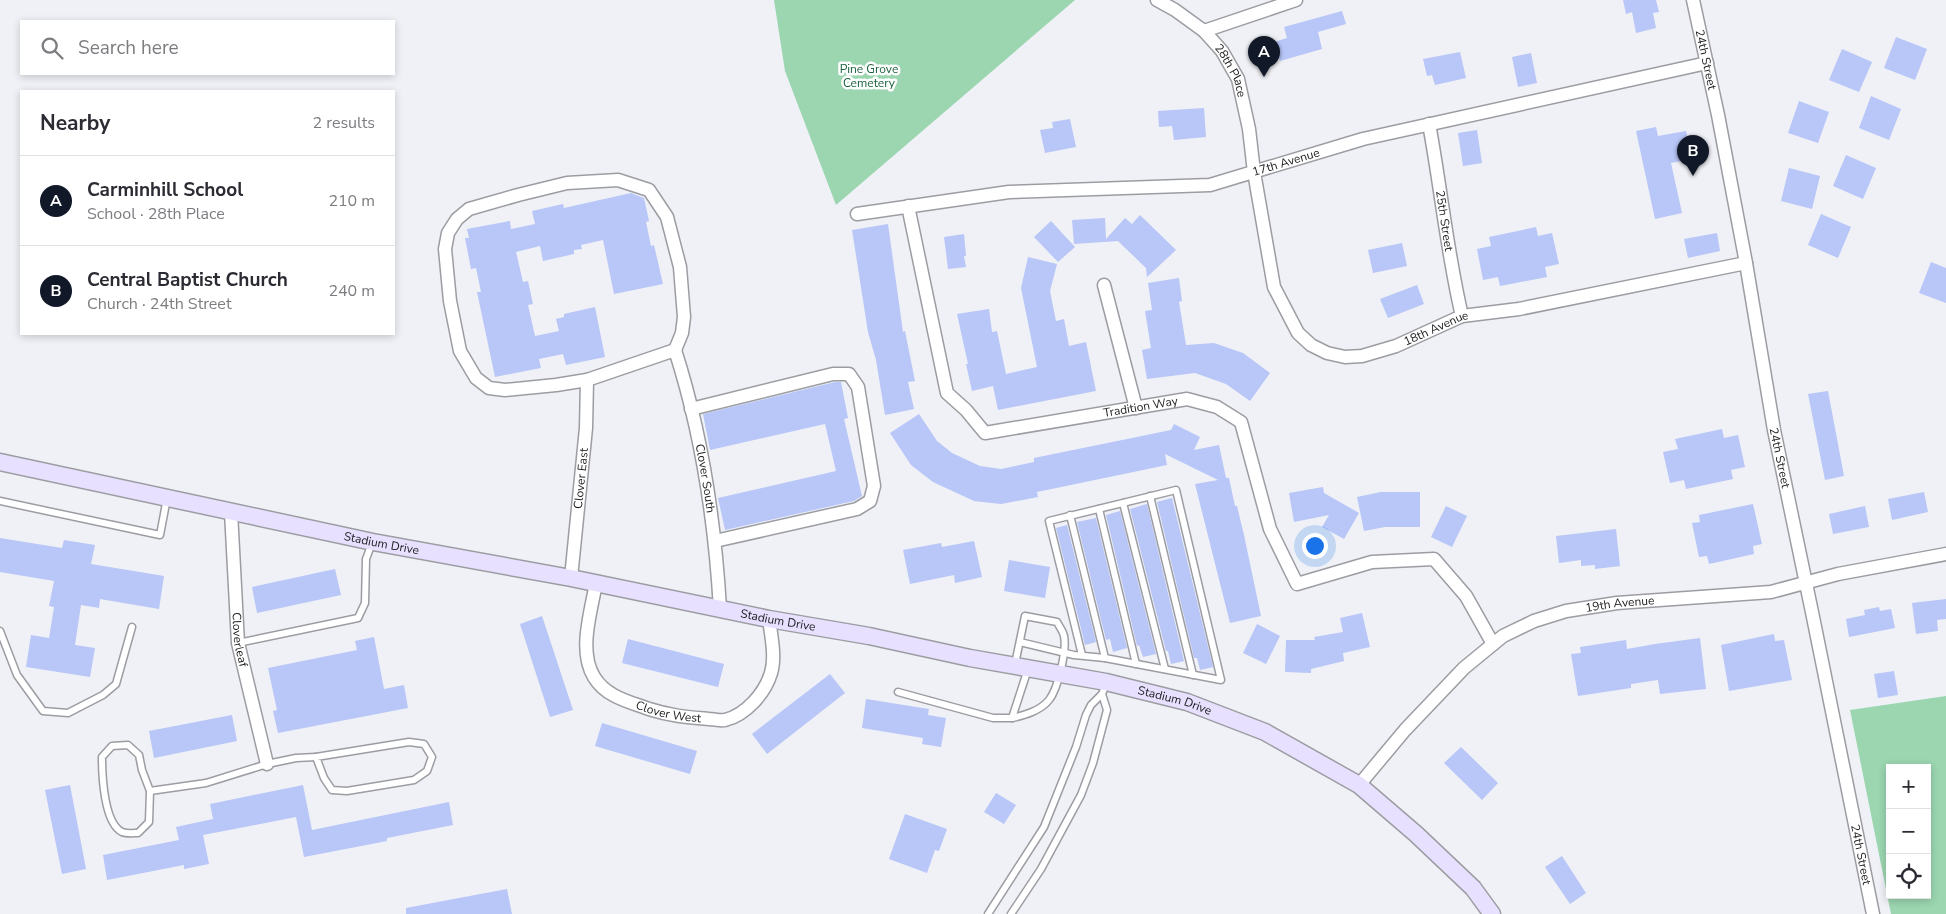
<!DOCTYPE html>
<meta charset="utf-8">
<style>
body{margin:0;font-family:"Nunito Sans",sans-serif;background:#f7f7f7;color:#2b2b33}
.controls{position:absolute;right:15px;bottom:15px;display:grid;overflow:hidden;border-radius:0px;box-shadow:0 2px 8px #0003}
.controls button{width:45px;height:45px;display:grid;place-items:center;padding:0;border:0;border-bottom:1px solid #e1e1e2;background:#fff;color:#2b2b33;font:25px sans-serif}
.you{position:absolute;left:1314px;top:545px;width:18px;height:18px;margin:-12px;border:4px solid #fff;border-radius:50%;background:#1a73e8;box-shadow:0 0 0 8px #1a73e833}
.badge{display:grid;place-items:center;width:32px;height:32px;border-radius:50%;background:#111827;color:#fff;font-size:16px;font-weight:700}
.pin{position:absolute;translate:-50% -41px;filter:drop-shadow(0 1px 2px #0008)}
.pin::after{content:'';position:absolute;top:26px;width:18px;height:15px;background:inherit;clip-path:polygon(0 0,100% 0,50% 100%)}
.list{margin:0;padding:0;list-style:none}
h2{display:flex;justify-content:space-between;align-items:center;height:65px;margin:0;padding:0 20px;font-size:21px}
h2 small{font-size:16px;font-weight:400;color:#7c7c81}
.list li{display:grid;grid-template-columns:32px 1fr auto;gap:15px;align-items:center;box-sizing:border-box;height:90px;padding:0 20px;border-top:1px solid #e1e1e2}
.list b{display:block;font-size:19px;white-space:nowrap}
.list p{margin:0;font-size:16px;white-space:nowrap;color:#7c7c81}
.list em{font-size:16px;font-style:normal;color:#7c7c81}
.icon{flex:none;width:28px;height:28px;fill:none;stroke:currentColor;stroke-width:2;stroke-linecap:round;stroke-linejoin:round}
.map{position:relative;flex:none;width:1946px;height:914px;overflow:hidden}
.search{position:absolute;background:#fff;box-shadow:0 2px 8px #0003;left:20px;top:20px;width:375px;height:55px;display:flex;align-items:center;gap:12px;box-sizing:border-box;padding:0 18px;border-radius:0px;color:#7c7c81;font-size:19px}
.panel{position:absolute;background:#fff;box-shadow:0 2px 8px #0003;left:20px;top:90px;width:375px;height:245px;border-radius:0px}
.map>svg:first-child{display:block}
</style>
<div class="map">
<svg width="1946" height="914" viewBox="0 0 1946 914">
<rect width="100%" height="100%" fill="#eff1f6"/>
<g fill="#9bd6b0" fill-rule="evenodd">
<polygon points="774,0 1075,0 836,205 785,71"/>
<path d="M1946,696V914H1891L1850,710ZM1890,768H1927V895H1890Z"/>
</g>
<g fill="#b8c6f8">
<polygon points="1623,0 1656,0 1659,12 1653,13 1656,28 1636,33 1632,12 1626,14"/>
<polygon points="1342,11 1346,24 1318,32 1322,49 1280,61 1274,42 1287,38 1284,27"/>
<polygon points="1896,37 1927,49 1915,80 1884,68"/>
<polygon points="1842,49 1872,62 1859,92 1829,80"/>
<polygon points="1460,52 1466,78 1435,85 1432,75 1427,76 1423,59"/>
<polygon points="1531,53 1537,83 1518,87 1512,57"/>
<polygon points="1871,96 1901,109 1889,140 1859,128"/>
<polygon points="1799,101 1829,112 1818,143 1788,133"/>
<polygon points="1204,108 1206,137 1174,140 1172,126 1159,127 1158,111"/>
<polygon points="1070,119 1076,147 1045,153 1040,130 1053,128 1052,122"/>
<polygon points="1656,127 1658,136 1686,131 1692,159 1671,163 1682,213 1655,219 1636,131"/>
<polygon points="1477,130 1482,163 1463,166 1458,133"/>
<polygon points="1846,155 1876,168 1863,199 1833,186"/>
<polygon points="1789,168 1820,176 1812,209 1781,201"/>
<polygon points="631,193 644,198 649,221 646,222 651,246 654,245 663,284 614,294 603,240 581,245 582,249 574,250 574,254 543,261 540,246 516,252 523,282 528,281 533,304 528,305 535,336 559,331 556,319 564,317 564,314 595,307 605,357 566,365 563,354 539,359 541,368 495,377 477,292 481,292 476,268 471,269 465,238 469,238 467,229 510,221 511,229 535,224 532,211 563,204 564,208"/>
<polygon points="1821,214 1851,227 1838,258 1808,245"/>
<polygon points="1140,215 1176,250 1147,277 1146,268 1118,241 1074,244 1072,220 1105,218 1106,239 1125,218 1132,224"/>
<polygon points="1051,221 1075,247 1058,262 1034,237"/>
<polygon points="888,224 903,332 905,331 915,381 908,382 914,409 885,415 876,360 868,332 852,230"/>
<polygon points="1536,227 1538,236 1552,233 1559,264 1545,267 1547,277 1500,286 1498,277 1483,280 1477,249 1491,246 1489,237"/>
<polygon points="1717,233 1720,251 1688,258 1684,239"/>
<polygon points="964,234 966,256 964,256 966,267 948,269 944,237"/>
<polygon points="1402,243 1407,266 1373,273 1368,250"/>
<polygon points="1028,257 1057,264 1050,291 1056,321 1064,319 1069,346 1086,342 1096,391 998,410 993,386 972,391 966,364 968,364 957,314 989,309 992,332 997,331 1006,374 1037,367 1021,288"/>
<polygon points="1931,262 1946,268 1946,303 1919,293"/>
<polygon points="1179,278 1182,301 1179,302 1186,345 1214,343 1243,353 1270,373 1250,401 1226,384 1195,373 1147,379 1142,350 1151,348 1145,311 1152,310 1148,283"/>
<polygon points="1417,285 1424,304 1388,318 1380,299"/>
<polygon points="835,382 841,382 848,418 844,419 862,496 854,501 725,530 718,498 836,471 825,424 710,450 703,414"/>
<polygon points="1828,391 1844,476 1825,480 1808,394"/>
<polygon points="919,414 937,441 952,453 980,466 1001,469 1034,462 1034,458 1171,430 1174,424 1200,437 1194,450 1219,445 1226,478 1229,478 1235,506 1237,506 1244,535 1261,616 1230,623 1195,484 1218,480 1165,454 1167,465 1037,492 1038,497 1001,504 974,501 933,482 911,465 890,433"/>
<polygon points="1722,429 1724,438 1738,435 1745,467 1731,470 1733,479 1686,489 1684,480 1670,483 1663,452 1678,449 1675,439"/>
<polygon points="1323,487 1324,493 1359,513 1344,539 1322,527 1329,515 1294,522 1289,493"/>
<polygon points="1381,492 1420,492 1420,527 1385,527 1364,531 1357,497"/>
<polygon points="1924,492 1928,512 1892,520 1888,499"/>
<polygon points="1172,498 1213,667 1200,670 1197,658 1194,658 1157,502"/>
<polygon points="1147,504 1184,661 1171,664 1168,651 1166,651 1130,509"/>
<polygon points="1753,504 1762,544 1753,546 1754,554 1709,564 1707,556 1699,557 1692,523 1700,522 1699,515"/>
<polygon points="1446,506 1467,516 1452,547 1431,537"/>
<polygon points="1865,506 1869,527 1833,534 1829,514"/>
<polygon points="1120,511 1156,654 1143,657 1139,645 1137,646 1106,515"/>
<polygon points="1096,518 1127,648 1113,652 1110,639 1106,640 1077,522"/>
<polygon points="1067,525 1096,642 1085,645 1056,528"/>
<polygon points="1616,529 1620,566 1595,569 1595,565 1581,566 1581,560 1559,563 1556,536"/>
<polygon points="0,538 62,548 64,540 95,545 91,564 164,576 159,609 100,599 99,608 81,605 75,645 95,648 90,677 26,667 31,635 49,638 54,607 49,606 54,581 0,572"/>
<polygon points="974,541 982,577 955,583 954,575 910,584 903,550 941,543 942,547"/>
<polygon points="1009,560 1050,567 1045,598 1004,591"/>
<polygon points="335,569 341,595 257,613 252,587"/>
<polygon points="1946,599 1946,619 1937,620 1938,631 1916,634 1912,603"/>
<polygon points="1879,607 1880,611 1891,609 1895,628 1849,637 1846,619 1865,615 1864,610"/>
<polygon points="1362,613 1370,647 1343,653 1344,661 1311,669 1311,673 1285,672 1286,640 1315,640 1314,637 1343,632 1340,618"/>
<polygon points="542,616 573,710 550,717 520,624"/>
<polygon points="1257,624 1280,636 1266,664 1243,653"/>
<polygon points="1774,634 1775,641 1784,640 1792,680 1729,691 1721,645"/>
<polygon points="374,637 384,689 404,685 408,708 278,733 273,711 277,710 268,668 357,650 355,641"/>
<polygon points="1700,638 1706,689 1660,694 1658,680 1631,684 1631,688 1578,696 1571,654 1581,653 1580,647 1626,640 1627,649 1655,644"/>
<polygon points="628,639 724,664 718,687 622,663"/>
<polygon points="1894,671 1898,695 1878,698 1874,674"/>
<polygon points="830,674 845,693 767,754 752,734"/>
<polygon points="866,699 929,709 928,715 946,718 941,747 922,744 923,738 862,728"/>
<polygon points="232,715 237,741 154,758 149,731"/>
<polygon points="602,723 697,751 690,774 595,746"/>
<polygon points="1461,747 1498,783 1482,800 1444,763"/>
<polygon points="70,785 86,869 62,874 45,790"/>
<polygon points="303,785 312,830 449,802 453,825 387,838 387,841 304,857 296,817 203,835 209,864 184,869 184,865 107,880 103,855 179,840 176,827 213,819 210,804"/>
<polygon points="996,793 1016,805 1004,824 984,812"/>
<polygon points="905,814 947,829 939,851 935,850 927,873 889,859"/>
<polygon points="1562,856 1586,893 1570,904 1545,867"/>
<polygon points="507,889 512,914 406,914 406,908"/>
</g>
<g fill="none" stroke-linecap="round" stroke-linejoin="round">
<g stroke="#9c9da2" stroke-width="9">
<g id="lane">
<polyline points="1150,496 1193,675"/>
<polyline points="0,501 160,535 167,498"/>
<polyline points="1123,503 1165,669"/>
<polyline points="1099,509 1136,664"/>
<polyline points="1070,515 1105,658"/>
<polyline points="0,631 17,675 43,711 68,713 103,695 116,684 132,627"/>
<polyline points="1020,642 1074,655 1105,658 1221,680 1176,490 1049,521 1082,655"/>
<polyline points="238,643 358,618 365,603 366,559 372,543"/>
<polyline points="898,692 993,718 1012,718 1028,669"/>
<path d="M1012,718C1025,715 1040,711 1049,700C1058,689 1067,650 1064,636C1063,631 1059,626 1057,622L1025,616L1015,664"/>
<polygon points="409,742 424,744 432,757 427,771 414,780 347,791 332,790 324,778 316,757"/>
<path d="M128,745L139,755L142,770L150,791L149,822L138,833C134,833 127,834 122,832C104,823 102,776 102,757L112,746Z"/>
<polyline points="150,791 206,783 267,764 296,758 316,757"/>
<polyline points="988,914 1044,827 1076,747 1086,715 1091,705 1102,694 1106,684"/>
<polyline points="1011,914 1041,869 1081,795 1093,763 1107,710 1102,694"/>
</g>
</g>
<g stroke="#9c9da2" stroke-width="15">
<g id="street">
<path id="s1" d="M1157,0L1175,10L1204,31L1222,51L1238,79L1249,129L1254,172L1274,287L1298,333L1311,345L1327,353L1345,357L1362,356L1396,346L1462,316L1519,309L1746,263"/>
<path id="s2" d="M1693,0L1718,115L1746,263L1774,430L1813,617L1873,914"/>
<polyline points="1204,31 1296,0"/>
<path id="s3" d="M1429,124C1441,188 1447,253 1462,316"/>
<polygon points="618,180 649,190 667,217 680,267 684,317 682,333 675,350 587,380 556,385 505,390 489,388 476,378 460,351 450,301 445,249 448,233 457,219 469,209 518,195 567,183"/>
<path id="s4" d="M908,206L947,393L966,410L985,433L1187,399L1217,407L1241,422L1270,529L1297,584L1372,562L1434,559L1466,596L1493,644"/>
<path id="s5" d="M857,214L1009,192L1210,185L1363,139L1707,63"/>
<polyline points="1104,285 1136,408"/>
<path id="s6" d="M675,350C702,434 715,522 720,609"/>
<polyline points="691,409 833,374 849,374 858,387 874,486 870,501 857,509 715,541"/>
<path id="s7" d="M231,512L238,643L267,764"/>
<path id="s8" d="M571,578L586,428L587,380"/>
<path id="s9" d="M596,583C591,612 578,651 594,677C606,697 630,702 649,709C671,716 687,717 709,719C714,719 720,721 725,720C746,715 765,693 771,673C776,657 771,635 769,619"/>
<path id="s10" d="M1359,785L1405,730L1464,668L1503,636L1534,621L1566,611L1617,603L1771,592L1838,574L1946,554"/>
</g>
</g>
<g stroke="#9c9da2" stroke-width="19">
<g id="secondary">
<path id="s11" d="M0,462L373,542L571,578L769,619L869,636L970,658L1106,682L1187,702L1265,732L1359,785L1416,834L1473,888L1492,914"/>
</g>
</g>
<use href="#lane" stroke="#fff" stroke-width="6"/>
<use href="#street" stroke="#fff" stroke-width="12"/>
<use href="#secondary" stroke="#e8e0ff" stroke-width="16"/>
</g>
<g text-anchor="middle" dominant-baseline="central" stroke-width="5" stroke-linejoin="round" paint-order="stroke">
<g font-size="12" fill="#1d1d1f" stroke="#fefefe">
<text stroke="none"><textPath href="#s2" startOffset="61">24th Street</textPath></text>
<text stroke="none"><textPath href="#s1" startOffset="105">28th Place</textPath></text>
<text stroke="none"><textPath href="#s5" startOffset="434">17th Avenue</textPath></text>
<text stroke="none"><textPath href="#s3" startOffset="98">25th Street</textPath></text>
<text stroke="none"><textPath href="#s1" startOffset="529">18th Avenue</textPath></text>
<text stroke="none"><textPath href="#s4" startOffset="404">Tradition Way</textPath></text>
<text stroke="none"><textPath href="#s2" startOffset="466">24th Street</textPath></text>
<text stroke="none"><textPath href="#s8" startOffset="100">Clover East</textPath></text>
<text stroke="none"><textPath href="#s6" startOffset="132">Clover South</textPath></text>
<text stroke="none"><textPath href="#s11" startOffset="390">Stadium Drive</textPath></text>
<text stroke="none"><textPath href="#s10" startOffset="330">19th Avenue</textPath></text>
<text stroke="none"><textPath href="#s11" startOffset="794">Stadium Drive</textPath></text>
<text stroke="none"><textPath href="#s7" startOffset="128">Cloverleaf</textPath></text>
<text stroke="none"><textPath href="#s11" startOffset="1199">Stadium Drive</textPath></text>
<text stroke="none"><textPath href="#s9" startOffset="181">Clover West</textPath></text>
<text stroke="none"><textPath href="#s2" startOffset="871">24th Street</textPath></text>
</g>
<g font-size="12" fill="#1d623e" stroke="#fefefe">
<text x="869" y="69">Pine Grove<tspan x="869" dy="14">Cemetery</tspan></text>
</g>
</g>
</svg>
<div class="controls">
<button>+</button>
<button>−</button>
<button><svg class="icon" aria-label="locate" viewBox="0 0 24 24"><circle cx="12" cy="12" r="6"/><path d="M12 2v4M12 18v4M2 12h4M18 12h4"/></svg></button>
</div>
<div class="you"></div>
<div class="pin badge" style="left:1264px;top:77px">A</div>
<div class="pin badge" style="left:1693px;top:176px">B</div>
<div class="search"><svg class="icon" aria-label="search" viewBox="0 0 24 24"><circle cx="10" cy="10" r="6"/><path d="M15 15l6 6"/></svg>Search here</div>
<section class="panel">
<h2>Nearby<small>2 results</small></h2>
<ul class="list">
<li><span class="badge">A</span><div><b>Carminhill School</b><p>School · 28th Place</p></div><em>210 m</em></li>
<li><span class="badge">B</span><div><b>Central Baptist Church</b><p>Church · 24th Street</p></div><em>240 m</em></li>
</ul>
</section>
</div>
